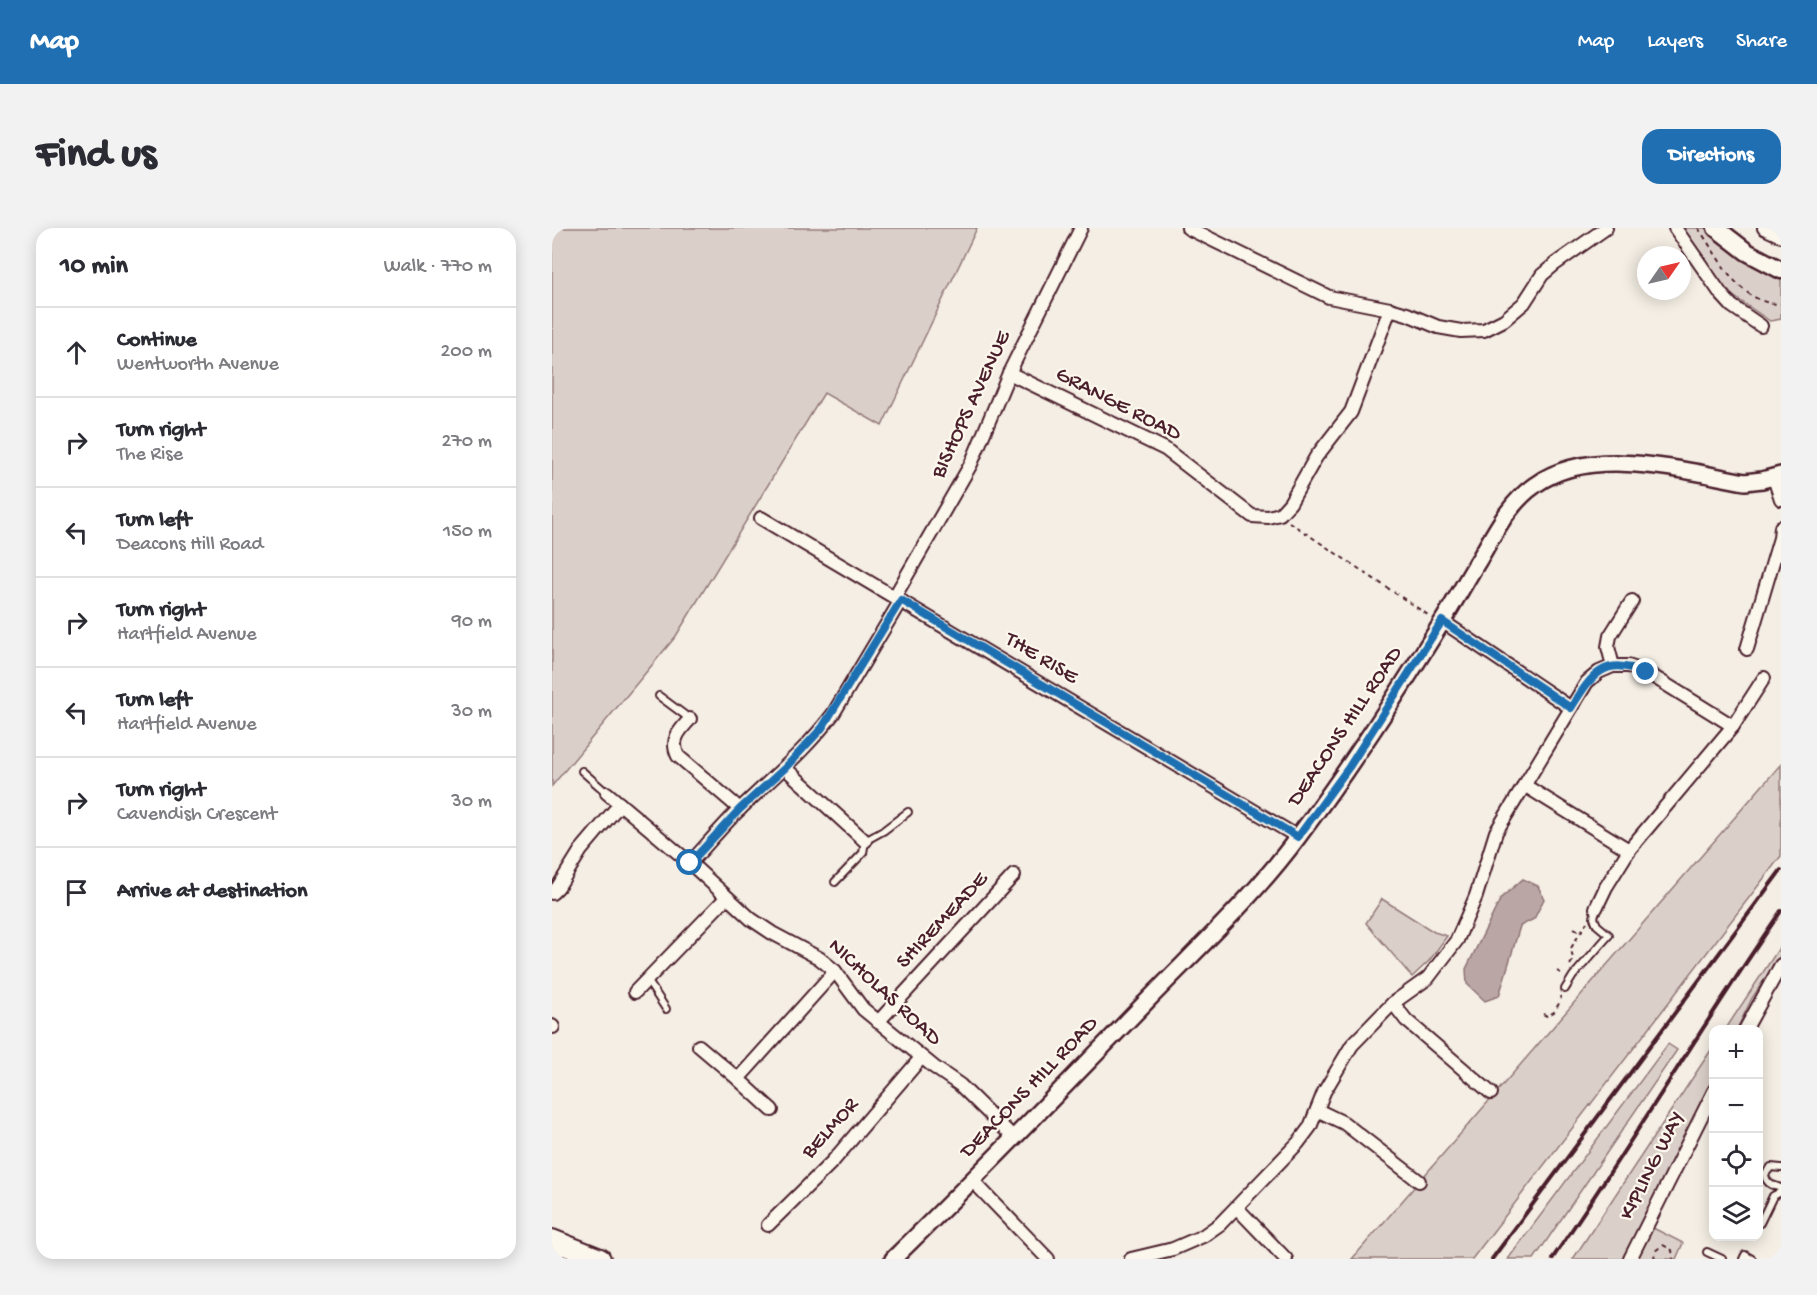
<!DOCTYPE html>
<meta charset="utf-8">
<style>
body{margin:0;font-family:"Gochi Hand",sans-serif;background:#f2f2f3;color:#2b2b33}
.controls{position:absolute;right:18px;bottom:18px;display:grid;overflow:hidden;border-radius:12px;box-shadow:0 3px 15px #0003}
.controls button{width:54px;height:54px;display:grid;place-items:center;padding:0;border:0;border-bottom:2px solid #e1e1e2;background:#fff;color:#2b2b33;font:30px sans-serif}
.compass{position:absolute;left:1085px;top:18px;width:54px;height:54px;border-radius:50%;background:#fff;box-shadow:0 3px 15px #0003;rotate:56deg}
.stop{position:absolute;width:18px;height:18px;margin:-14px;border:4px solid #1f6fb2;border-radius:50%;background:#fff}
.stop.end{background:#1f6fb2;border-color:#fff;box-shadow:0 2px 6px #0008}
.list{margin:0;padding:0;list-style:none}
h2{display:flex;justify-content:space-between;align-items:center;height:78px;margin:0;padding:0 24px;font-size:26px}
h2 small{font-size:20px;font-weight:400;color:#7c7c81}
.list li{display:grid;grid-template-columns:39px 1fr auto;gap:18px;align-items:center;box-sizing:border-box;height:90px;padding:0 24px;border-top:2px solid #e1e1e2}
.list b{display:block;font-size:22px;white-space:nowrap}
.list p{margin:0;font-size:20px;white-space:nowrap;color:#7c7c81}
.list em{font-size:20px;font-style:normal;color:#7c7c81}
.icon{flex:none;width:33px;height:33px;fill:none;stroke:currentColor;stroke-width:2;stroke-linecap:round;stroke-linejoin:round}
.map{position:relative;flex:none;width:1229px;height:1031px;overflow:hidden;border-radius:18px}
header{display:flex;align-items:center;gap:36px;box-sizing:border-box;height:84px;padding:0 30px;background:#1f6fb2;color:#fff}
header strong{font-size:28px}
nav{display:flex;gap:33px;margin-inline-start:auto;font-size:21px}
.intro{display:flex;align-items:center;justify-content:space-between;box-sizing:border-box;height:144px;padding:0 36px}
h1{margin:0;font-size:42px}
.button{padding:15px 27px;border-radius:18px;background:#1f6fb2;color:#fff;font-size:21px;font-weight:700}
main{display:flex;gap:36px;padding:0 36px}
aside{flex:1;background:#fff;border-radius:18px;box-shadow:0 3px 15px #0003}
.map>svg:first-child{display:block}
</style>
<header>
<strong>Map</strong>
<nav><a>Map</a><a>Layers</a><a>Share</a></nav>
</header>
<div class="intro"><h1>Find us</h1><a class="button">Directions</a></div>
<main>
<aside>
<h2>10 min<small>Walk · 770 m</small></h2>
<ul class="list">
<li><svg class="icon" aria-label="ahead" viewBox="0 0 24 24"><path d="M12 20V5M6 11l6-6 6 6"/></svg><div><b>Continue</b><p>Wentworth Avenue</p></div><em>200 m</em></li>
<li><svg class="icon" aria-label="right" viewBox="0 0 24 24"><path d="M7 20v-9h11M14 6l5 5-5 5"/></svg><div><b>Turn right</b><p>The Rise</p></div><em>270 m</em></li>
<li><svg class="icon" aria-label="left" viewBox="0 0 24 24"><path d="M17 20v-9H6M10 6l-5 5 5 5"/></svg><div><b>Turn left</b><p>Deacons Hill Road</p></div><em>150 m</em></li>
<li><svg class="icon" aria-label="right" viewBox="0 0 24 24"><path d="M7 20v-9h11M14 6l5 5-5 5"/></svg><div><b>Turn right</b><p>Hartfield Avenue</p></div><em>90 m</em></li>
<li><svg class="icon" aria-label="left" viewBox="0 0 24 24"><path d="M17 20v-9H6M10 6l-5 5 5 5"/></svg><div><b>Turn left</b><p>Hartfield Avenue</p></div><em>30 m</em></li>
<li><svg class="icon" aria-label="right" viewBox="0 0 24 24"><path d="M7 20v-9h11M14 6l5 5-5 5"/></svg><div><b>Turn right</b><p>Cavendish Crescent</p></div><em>30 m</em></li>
<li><svg class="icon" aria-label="arrive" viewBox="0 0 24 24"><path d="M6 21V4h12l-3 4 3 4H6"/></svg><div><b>Arrive at destination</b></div></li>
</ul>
</aside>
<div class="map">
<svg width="1229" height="1031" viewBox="0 0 1229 1031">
<rect width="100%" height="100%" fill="#f4eee4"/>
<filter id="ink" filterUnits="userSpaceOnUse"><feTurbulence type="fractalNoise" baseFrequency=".0167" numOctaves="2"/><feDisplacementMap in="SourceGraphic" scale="12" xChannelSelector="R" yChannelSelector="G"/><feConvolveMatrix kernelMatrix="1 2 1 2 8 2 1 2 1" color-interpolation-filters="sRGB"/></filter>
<g filter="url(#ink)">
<g fill="#dbd0c9" stroke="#92787a" stroke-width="1.5">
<polygon points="0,0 425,0 330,198 272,165 124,408 0,558"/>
<polygon points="1130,0 1154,0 1194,34 1229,52 1229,91 1218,93 1174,63"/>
<polygon points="1229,536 1229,628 920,1031 800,1031"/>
<polygon points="830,671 882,704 895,708 877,733 860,749 814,695"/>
<polygon points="1229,717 1229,727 1200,770 1185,801 1173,802"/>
<polygon points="1116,816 1125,822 982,1031 956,1031"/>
<polygon points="1161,819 1161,849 1073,1031 1021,1031"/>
<polygon points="1101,1000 1131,1015 1124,1031 1085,1031"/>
</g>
<polygon fill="#baa7a5" stroke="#8d7174" stroke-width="1.5" points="971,651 986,658 992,671 982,691 968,698 947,768 933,773 915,756 914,741 949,670"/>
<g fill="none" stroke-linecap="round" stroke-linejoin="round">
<g stroke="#4a1f2b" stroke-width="10">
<g id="service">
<polyline points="107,468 138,491"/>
<polyline points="30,543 55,565"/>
<polyline points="283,654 311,625 313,613 331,603 356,584"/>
<polyline points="95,752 114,781"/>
<polyline points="1013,761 1021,748 1057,707 1045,697 1042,690 1044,680"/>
<path d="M1229,940L1219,939L1213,946C1214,956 1220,957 1229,960"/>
<polyline points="1208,995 1221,968 1229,964"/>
<polyline points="1155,1024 1170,1031"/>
<polyline points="6,1031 11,1020"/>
<polyline points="1191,1031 1193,1027 1200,1031"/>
</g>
</g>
<g stroke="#4a1f2b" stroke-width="16">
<g id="minor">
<polyline points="636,0 777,69 838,81 855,86 886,99 909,103 932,102 952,92 972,75 990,47 1003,36 1054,0"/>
<polyline points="1123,0 1169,66 1180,78 1209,98"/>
<polyline points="1212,0 1229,8"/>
<polyline points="457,145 613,221 700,288 716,289 728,286 738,275 764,229 799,184 838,81"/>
<polyline points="1222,250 1229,271"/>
<polyline points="209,290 746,609"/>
<polyline points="343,368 419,236 457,145 529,0"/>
<polyline points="890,393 1019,480"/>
<polyline points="1195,421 1228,310 1229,299"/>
<path d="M138,491C127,503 118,512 126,528L188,581"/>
<polyline points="1181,498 1212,450"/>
<polyline points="233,540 313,613"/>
<polyline points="972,557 1077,622 1181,498 1094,444 1076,438 1061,438"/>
<polyline points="55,565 138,635 199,691 220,705 267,730 283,743 311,781 382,839 408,857 462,910"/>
<path d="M138,635C155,617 171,597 189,580C221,549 254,522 281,486L349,372"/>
<polyline points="0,665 6,659 29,622 68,576"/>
<polyline points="1044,680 1054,659 1077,622"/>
<polyline points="83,764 174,670"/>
<polyline points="841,775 854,792 939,865"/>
<polyline points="326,794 462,647"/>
<polyline points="0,798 1,799"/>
<polyline points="1193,802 1229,737"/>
<polyline points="147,818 186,851 283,743"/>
<polyline points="186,851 220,882"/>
<polyline points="765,882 792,895 867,953"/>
<polyline points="420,952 496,1031"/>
<polyline points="685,980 734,1031"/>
<polyline points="216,997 281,933 369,830"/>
<polyline points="579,1031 621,1021 651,1008 668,996 746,915 758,899 772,864 800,817 841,775 876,750 905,712 924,668 944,604 1035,454 1047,444 1061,438 1056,419 1058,408 1080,373"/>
<polyline points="1078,1031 1162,863"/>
</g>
</g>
<g stroke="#4a1f2b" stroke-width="20">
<path id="tertiary" d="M341,1031C426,948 509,862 592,776C644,722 701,670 746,609C798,540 845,467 890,394C903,373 915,351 928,330C943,304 957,275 983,257C1039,216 1131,243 1193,254L1210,252L1229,247"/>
</g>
<g stroke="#4a1f2b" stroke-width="21">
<polyline id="secondary" points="1164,0 1195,24 1229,42"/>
</g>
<g stroke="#4a1f2b" stroke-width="24">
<polyline id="primary" points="0,1012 48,1031"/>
</g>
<g stroke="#4a1f2b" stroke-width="2" stroke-dasharray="4.5 4.5" stroke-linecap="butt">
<path d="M1146,0C1168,30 1186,76 1229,76"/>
<polyline points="737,294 879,389"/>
<polyline points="1022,700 1029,704"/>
<polyline points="1018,737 1021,732 1019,720 1035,694"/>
<polyline points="1005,743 1012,747"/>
<polyline points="991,786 995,788 1002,784 1009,772 1008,768"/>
<polyline points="1102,1031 1103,1023 1111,1017 1120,1022 1121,1031"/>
</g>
<use href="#service" stroke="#fbf7ec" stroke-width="6"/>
<use href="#minor" stroke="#fbf7ec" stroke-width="12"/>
<use href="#tertiary" stroke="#fbf7ec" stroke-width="15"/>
<use href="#secondary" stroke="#fbf7ec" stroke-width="16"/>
<use href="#primary" stroke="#fbf7ec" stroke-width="20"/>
<g stroke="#4a1f2b" stroke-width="4">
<polyline points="940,1031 1229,642"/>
<path d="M1000,1031C1079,917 1150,797 1229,683"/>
</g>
</g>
</g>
<g fill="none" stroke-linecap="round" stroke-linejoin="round" filter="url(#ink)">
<path stroke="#1f6fb2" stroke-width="8" d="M138,635L188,581L233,540L270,500L349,372L746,609L797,539L890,393L1019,480C1041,445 1051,429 1094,444"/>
</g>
<g text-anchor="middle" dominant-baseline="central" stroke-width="4.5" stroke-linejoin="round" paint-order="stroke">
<g font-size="22" fill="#4a1f2b" stroke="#fbf7ec">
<text transform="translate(420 177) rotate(-65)">BISHOPS AVENUE</text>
<text transform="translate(566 177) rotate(27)">GRANGE ROAD</text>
<text transform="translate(489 431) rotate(31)">THE RISE</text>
<text transform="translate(794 499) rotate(-56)">DEACONS HILL ROAD</text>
<text transform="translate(391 693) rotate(-47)">SHIREMEADE</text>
<text transform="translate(332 765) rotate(43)">NICHOLAS ROAD</text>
<text transform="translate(478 860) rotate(-46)">DEACONS HILL ROAD</text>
<text transform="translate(279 901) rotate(-48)">BELMOR</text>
<text transform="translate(1101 938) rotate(-63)">KIPLING WAY</text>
</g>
</g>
</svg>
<div class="controls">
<button>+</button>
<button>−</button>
<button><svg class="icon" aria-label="locate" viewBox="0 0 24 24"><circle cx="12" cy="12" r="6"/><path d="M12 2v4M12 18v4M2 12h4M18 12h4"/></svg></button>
<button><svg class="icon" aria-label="layers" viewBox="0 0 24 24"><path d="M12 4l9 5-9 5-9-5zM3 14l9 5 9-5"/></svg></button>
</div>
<svg class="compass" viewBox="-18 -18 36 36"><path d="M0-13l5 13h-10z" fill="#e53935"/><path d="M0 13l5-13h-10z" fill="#7c7c81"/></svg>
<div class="stop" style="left:138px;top:635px"></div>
<div class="stop end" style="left:1094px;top:444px"></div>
</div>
</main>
